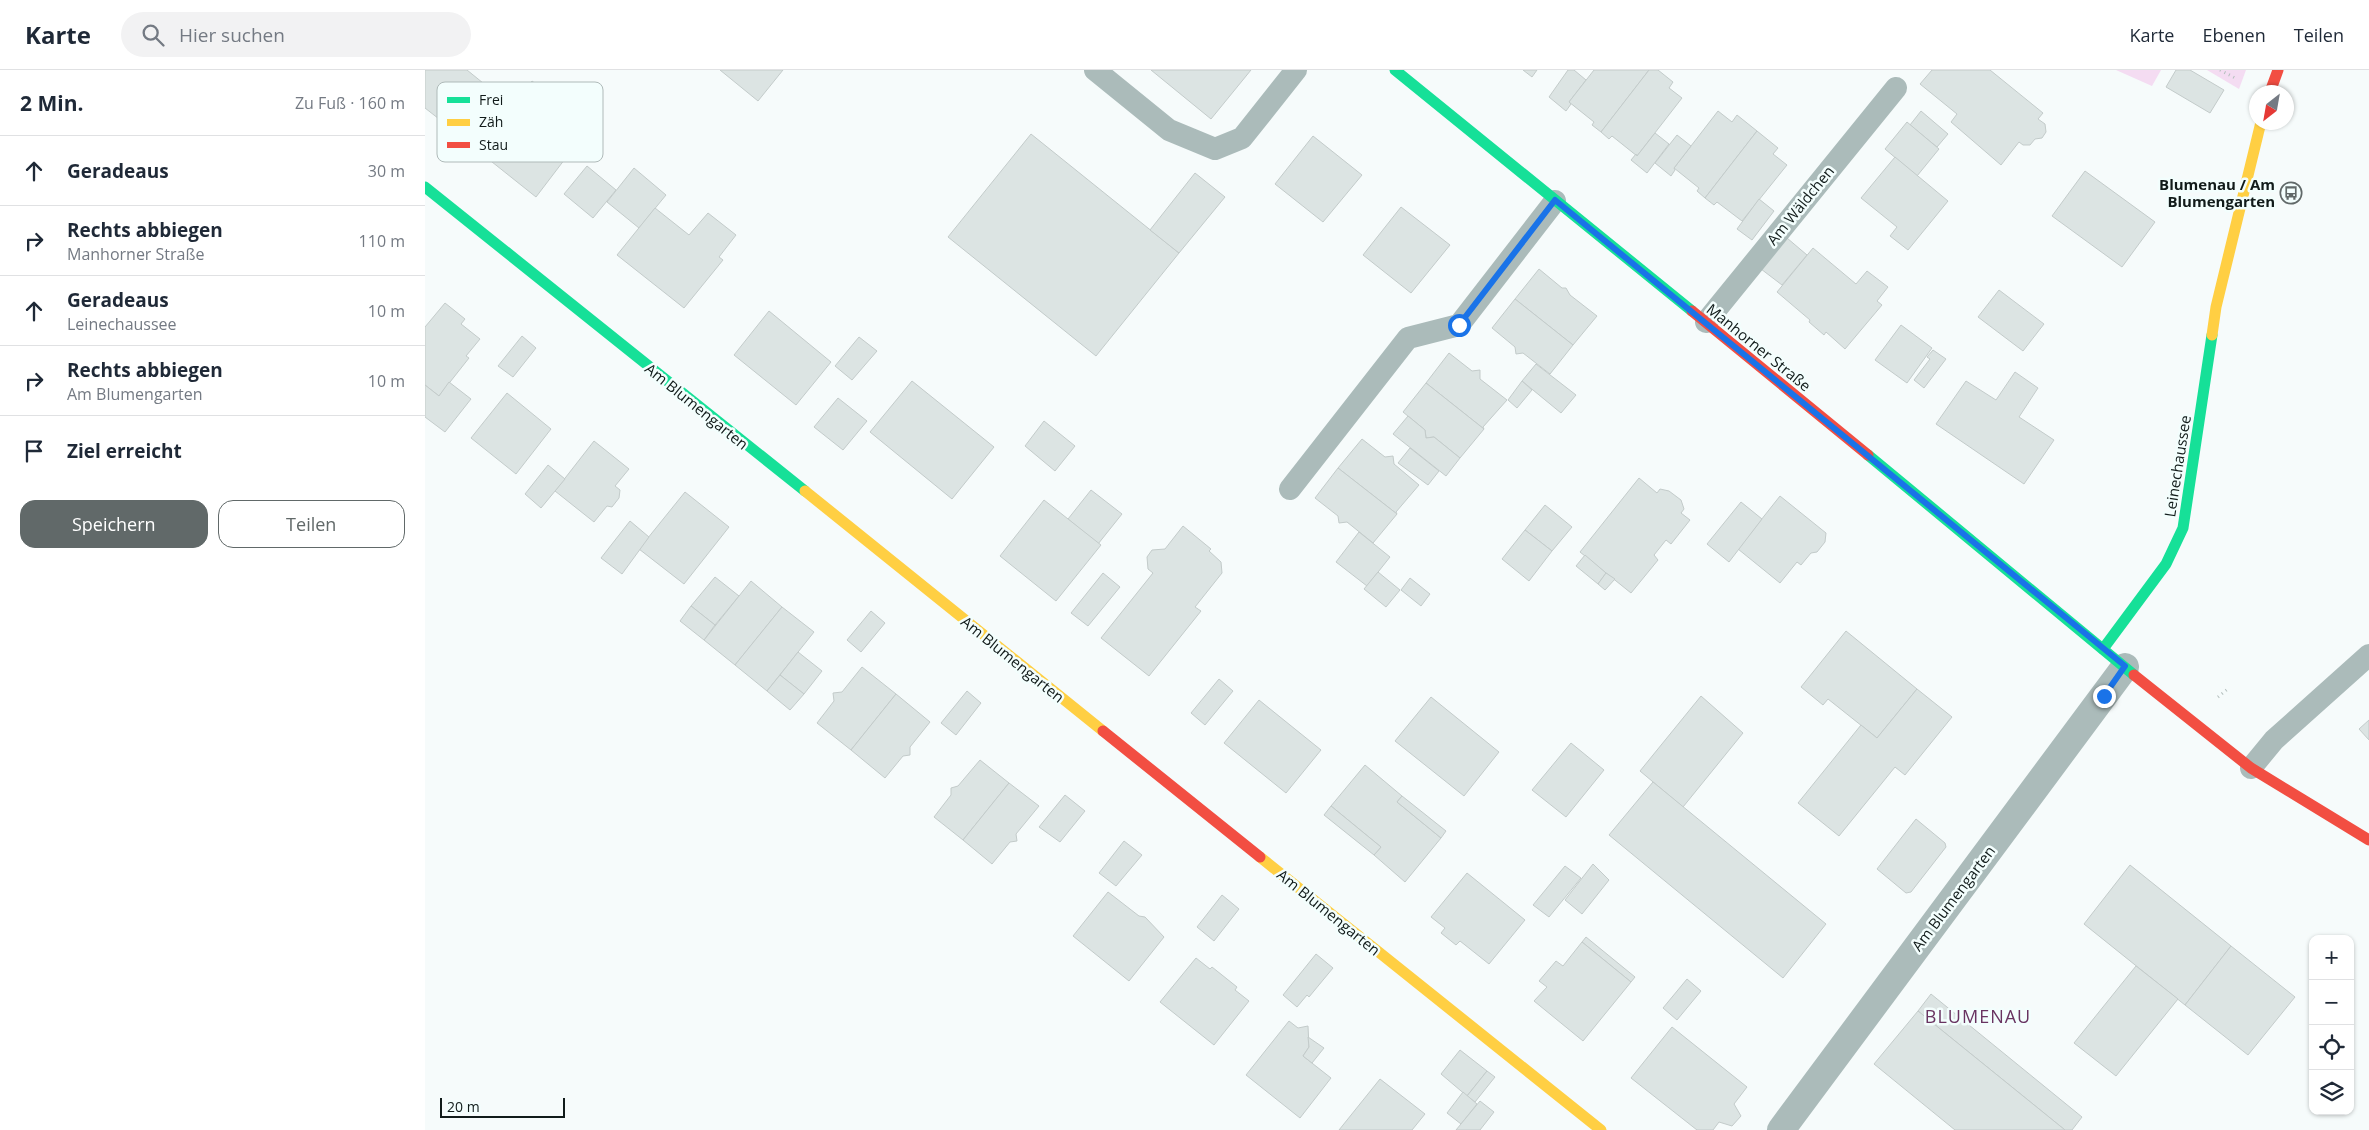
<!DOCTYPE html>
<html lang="de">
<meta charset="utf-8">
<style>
body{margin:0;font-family:"Open Sans",sans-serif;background:#f2f2f3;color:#1f2937}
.controls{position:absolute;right:15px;bottom:15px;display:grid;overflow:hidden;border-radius:10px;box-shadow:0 1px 4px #0004}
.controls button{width:45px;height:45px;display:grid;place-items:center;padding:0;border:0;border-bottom:1px solid #e0e1e3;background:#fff;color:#1f2937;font:25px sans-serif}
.compass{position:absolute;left:1824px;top:15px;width:45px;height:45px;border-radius:50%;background:#fff;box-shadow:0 1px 4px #0004;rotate:211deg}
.scale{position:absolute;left:15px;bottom:12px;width:125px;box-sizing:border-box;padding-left:5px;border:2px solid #111b1a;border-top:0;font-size:14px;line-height:18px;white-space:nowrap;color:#111b1a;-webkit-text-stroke:4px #f3fefd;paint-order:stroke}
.stop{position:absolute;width:15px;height:15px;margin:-11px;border:4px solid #1a73e8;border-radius:50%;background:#fff}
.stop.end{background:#1a73e8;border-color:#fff;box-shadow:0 1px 5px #0008}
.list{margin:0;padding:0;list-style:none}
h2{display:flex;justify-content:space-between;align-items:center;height:65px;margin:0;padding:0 20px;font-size:21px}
h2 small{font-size:16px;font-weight:400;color:#747a83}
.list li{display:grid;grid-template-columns:32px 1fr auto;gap:15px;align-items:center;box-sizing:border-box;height:70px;padding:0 20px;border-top:1px solid #e0e1e3}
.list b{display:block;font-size:19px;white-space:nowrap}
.list p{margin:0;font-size:16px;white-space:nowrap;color:#747a83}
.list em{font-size:16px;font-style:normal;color:#747a83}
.actions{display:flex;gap:10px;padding:15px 20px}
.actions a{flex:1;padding:11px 0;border:1px solid #616969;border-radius:15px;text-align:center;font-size:18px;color:#616969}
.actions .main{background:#616969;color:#fff}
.icon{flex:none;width:28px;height:28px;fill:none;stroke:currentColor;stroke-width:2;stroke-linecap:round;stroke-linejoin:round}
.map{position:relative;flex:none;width:1944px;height:1060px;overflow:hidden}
header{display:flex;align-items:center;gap:30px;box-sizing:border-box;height:70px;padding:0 25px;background:#fff;border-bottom:1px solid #e0e1e3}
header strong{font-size:24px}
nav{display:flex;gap:28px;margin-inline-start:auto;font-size:18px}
.search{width:350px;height:45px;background:#f2f2f3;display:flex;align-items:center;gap:12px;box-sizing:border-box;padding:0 18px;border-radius:28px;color:#747a83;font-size:19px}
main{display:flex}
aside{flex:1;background:#fff}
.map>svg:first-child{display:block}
</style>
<header>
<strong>Karte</strong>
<div class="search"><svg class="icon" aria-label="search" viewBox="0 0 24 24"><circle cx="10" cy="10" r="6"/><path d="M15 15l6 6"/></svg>Hier suchen</div>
<nav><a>Karte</a><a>Ebenen</a><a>Teilen</a></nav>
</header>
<main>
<aside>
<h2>2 Min.<small>Zu Fuß · 160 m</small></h2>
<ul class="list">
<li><svg class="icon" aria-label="ahead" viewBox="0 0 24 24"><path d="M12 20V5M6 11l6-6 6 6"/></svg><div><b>Geradeaus</b></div><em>30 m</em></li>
<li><svg class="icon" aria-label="right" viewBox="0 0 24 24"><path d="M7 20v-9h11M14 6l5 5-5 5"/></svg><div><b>Rechts abbiegen</b><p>Manhorner Straße</p></div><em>110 m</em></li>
<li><svg class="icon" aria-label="ahead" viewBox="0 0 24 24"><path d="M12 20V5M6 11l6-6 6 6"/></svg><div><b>Geradeaus</b><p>Leinechaussee</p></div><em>10 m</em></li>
<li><svg class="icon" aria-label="right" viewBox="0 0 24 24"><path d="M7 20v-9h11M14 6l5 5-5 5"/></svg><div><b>Rechts abbiegen</b><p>Am Blumengarten</p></div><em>10 m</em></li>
<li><svg class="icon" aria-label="arrive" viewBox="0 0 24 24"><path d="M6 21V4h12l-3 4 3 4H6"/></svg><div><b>Ziel erreicht</b></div></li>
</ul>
<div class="actions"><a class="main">Speichern</a><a>Teilen</a></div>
</aside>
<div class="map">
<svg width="1944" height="1060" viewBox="0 0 1944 1060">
<rect width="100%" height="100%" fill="#f6fbfb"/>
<g fill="#f4dcf2">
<polygon points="1691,0 1736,0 1727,16"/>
<polygon points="1782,0 1821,0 1814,19"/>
</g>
<g fill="#dce4e3" stroke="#c3cbca">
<polygon points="0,0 42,0 58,13 23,56 0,38"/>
<polygon points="295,0 358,0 333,31"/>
<polygon points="726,0 826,0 786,49"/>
<polygon points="1098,0 1112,0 1107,7"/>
<polygon points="1143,0 1149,0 1161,10 1144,32 1146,34 1141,41 1124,27"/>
<polygon points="1169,0 1224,0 1176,62 1167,55 1169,52 1144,32"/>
<polygon points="1224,0 1233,0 1248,12 1244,18 1257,28 1212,86 1187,66 1184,69 1176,62"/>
<polygon points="1507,0 1565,0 1618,43 1613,49 1620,54 1621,62 1617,68 1610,69 1605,75 1598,75 1594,72 1576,95 1526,52 1532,44 1495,14"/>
<polygon points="1751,0 1765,0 1799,20 1785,43 1741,17"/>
<polygon points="107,11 129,28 106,57 117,66 120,63 125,67 124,70 143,85 111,127 52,80"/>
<polygon points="1293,41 1307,52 1312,45 1332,61 1280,128 1272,121 1274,118 1249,98"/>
<polygon points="1496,41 1523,64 1512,77 1485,55"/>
<polygon points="1482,52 1514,79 1492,106 1460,79"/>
<polygon points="1332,61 1353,78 1348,84 1362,95 1317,151 1292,132 1289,135 1280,128"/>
<polygon points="1230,63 1244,74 1222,103 1206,90 1211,84 1212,86"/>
<polygon points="606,64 754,183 671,286 523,167"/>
<polygon points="1252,65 1266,76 1249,98 1250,100 1246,106 1230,93"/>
<polygon points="888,66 937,105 898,152 850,114"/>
<polygon points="1470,87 1523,131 1483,180 1465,166 1472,157 1436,128"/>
<polygon points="162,96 191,120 168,148 139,124"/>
<polygon points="209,98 241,125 214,158 182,132"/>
<polygon points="1660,101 1730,152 1697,197 1627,146"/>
<polygon points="770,103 800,127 754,183 725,160"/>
<polygon points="1334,129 1349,141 1327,170 1312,159"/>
<polygon points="976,137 1025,175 986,223 938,185"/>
<polygon points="230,138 264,165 283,143 311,165 294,187 298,190 259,238 192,185"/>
<polygon points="1362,168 1382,185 1357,215 1336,199"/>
<polygon points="1388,178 1431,214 1442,201 1463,217 1452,231 1457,235 1420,279 1401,262 1399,265 1384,252 1385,250 1352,222"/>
<polygon points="1114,199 1137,218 1141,218 1145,225 1172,246 1148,275 1090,229"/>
<polygon points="1574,220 1619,254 1598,281 1553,247"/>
<polygon points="1090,229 1148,275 1125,304 1098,283 1091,284 1090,277 1067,258"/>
<polygon points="20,233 40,249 36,254 55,269 41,286 44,288 14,326 0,315 0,257"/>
<polygon points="344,241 406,292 371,335 309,285"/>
<polygon points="1476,255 1507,278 1482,313 1450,290"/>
<polygon points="97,266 111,278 88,307 73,296"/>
<polygon points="434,267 452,281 427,310 410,296"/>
<polygon points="1508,280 1521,289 1499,318 1489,310 1505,289 1502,287"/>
<polygon points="1024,283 1047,301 1055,300 1055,309 1082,330 1058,357 1059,359 1001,313"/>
<polygon points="1111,294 1151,325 1136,343 1097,311"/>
<polygon points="1590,302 1613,318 1594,347 1629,370 1599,414 1511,354 1541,311 1571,330"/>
<polygon points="487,311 569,377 527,429 445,362"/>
<polygon points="1097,311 1107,320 1092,338 1083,330"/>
<polygon points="24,312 46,329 20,362 0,347 0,315 14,326"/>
<polygon points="1001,313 1059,359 1035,388 1009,367 1001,368 1000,360 978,342"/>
<polygon points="82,323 126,359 91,404 46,368"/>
<polygon points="413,328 442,351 418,380 389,357"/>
<polygon points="983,346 1000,360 1001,368 1009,367 1035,388 1021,406 968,364"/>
<polygon points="619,351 650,376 630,401 600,376"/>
<polygon points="937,369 960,387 968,386 969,394 994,415 971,442 972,444 913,398"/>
<polygon points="169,371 204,399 190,416 195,420 194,428 187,437 182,436 169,452 130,421"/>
<polygon points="985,378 1014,401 1003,415 973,393"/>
<polygon points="123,395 140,409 116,438 100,424"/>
<polygon points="913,398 972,444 948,473 922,452 914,453 913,446 890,428"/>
<polygon points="1214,408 1232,423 1235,419 1244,421 1256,430 1259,439 1256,443 1265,450 1246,474 1241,470 1229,485 1233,490 1206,523 1155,482"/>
<polygon points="666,420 697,444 673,474 643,449"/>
<polygon points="260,422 304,457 259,514 214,479"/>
<polygon points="1355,426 1401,463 1400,472 1392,482 1386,483 1376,495 1372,492 1355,513 1313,479"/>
<polygon points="619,430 676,475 631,531 575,486"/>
<polygon points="1316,432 1337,449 1304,492 1282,474"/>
<polygon points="1120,435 1147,457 1127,481 1100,460"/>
<polygon points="205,451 224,467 197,504 176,488"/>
<polygon points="758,456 786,479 784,481 796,492 797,503 770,537 776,541 724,606 676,568 728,503 723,499 722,487 727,480 740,479"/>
<polygon points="1100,460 1127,481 1104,511 1077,489"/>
<polygon points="934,462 965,487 942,516 911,492"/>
<polygon points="1160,485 1181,503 1173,514 1151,496"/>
<polygon points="953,502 975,520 961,537 939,519"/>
<polygon points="678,503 695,517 663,556 646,543"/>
<polygon points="1181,503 1190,509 1180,520 1173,514"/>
<polygon points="290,507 314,526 290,555 266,536"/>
<polygon points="985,508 1005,524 996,536 976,520"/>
<polygon points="326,511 357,537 310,595 279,570"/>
<polygon points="266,536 290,555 279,570 255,551"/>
<polygon points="357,537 389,562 342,621 310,595"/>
<polygon points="446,541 460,553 436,582 422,570"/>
<polygon points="1421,561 1492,619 1452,668 1403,629 1398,635 1376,617"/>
<polygon points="373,582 397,601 379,624 355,605"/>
<polygon points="437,597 471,624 426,680 392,653 409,631 408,623 417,622"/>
<polygon points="355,605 379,624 365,640 342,621"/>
<polygon points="794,609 808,621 780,655 766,643"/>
<polygon points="1492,619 1527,647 1480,705 1470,697 1414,766 1373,733 1436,655 1452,668"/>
<polygon points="542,621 556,633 531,665 516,653"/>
<polygon points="471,624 505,652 485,677 485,685 478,686 460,708 426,680"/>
<polygon points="1276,626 1318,663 1258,737 1215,701"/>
<polygon points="1006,627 1074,682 1039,726 970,671"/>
<polygon points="834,630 896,680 861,723 799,673"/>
<polygon points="1944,650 1944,670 1934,659"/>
<polygon points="1146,673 1179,700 1141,747 1107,720"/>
<polygon points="555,690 584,713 538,770 509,747 526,725 526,718 533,716"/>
<polygon points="940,695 977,726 972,732 1016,768 980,812 949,785 956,777 906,736"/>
<polygon points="1228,712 1401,854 1358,908 1184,765"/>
<polygon points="584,713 614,736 591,764 592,771 585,772 567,794 538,770"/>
<polygon points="640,725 660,741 635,772 614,757"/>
<polygon points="977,726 1021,761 1016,768 972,732"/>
<polygon points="906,736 956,777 949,785 899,745"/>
<polygon points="1491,749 1520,773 1521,777 1486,822 1481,823 1452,799"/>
<polygon points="699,771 717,785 691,816 674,803"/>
<polygon points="1168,794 1184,810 1157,844 1140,830"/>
<polygon points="1705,795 1806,876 1760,935 1659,854"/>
<polygon points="1140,796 1156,808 1124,847 1108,835"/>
<polygon points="1042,803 1100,850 1064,894 1035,871 1031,875 1016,863 1020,858 1006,847"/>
<polygon points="683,822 714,846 720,847 739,867 704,911 648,866"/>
<polygon points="797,825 814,839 789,871 772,857"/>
<polygon points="1161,867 1210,907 1206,912 1157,872"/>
<polygon points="1157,872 1206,912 1158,971 1109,931 1122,917 1114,911 1131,891 1138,896"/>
<polygon points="1806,876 1870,927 1823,985 1760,935"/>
<polygon points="891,884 908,898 884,927 882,925 872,937 858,925"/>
<polygon points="771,888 785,899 787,897 812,917 810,920 824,931 789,975 735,932"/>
<polygon points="1711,896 1753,929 1691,1006 1649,973"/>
<polygon points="1262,909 1276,921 1252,950 1238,938"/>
<polygon points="1506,924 1657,1047 1647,1060 1640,1060 1493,941"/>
<polygon points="1493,941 1640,1060 1530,1060 1449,994"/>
<polygon points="864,951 873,958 883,956 884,977 878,986 906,1008 875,1048 821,1005"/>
<polygon points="1247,957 1322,1017 1309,1034 1316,1046 1307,1056 1294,1052 1288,1060 1272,1060 1206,1008"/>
<polygon points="883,967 899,978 887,993 878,986 884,977"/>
<polygon points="1035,980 1062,1001 1042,1026 1016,1004"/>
<polygon points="1062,1001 1070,1007 1050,1032 1042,1026"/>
<polygon points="955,1009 1000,1044 987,1060 914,1060"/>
<polygon points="1038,1022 1052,1034 1036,1054 1022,1043"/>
<polygon points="1055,1031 1069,1042 1055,1060 1031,1060"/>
</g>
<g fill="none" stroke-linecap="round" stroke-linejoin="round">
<g stroke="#b5c0bf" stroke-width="3" stroke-dasharray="1 4" stroke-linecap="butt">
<polyline points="1795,0 1812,9"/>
<polyline points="1793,627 1804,618"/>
</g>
<g stroke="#abbbba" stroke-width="22">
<polyline points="670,0 744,60 790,79 817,68 871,0"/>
<polyline points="1281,252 1471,18"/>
<polyline points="865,419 983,268 1034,255 1130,131"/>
<polyline points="1826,698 1849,670 1944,585"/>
</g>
<polyline stroke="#abbbba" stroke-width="28" points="1356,1060 1700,597"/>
<g stroke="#16e098" stroke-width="11">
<polyline points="970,0 1267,241"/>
<polyline points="0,117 380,421"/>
<polyline points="1443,385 1709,605"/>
<polyline points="1678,579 1741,494 1758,458 1787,265"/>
</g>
<g stroke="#ffcf43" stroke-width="11">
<polyline points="1787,265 1791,237 1836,52"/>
<polyline points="380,421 678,661"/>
<polyline points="835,787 1176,1060"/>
</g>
<g stroke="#f24e42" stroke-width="11">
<polyline points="1845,22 1853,0"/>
<polyline points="1267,241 1443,385"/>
<polyline points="1709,605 1826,698 1944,770"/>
<polyline points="678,661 835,787"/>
</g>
</g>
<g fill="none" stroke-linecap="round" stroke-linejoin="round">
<polyline stroke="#1a73e8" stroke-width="6" points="1034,255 1130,130 1700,596 1679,626"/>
</g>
<defs>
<g id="bus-ring" transform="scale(1.125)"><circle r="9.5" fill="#f3fefd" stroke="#616969" stroke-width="1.5"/><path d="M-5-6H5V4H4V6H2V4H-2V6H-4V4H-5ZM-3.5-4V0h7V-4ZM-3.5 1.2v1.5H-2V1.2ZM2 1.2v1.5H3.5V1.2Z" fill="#616969"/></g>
</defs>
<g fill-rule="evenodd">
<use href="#bus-ring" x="1866" y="123"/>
</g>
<g text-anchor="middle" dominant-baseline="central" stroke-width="5" stroke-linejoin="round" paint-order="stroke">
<g font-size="15" font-weight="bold" fill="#111b1a" stroke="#f3fefd" text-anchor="end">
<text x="1850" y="114">Blumenau / Am<tspan x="1850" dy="17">Blumengarten</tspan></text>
</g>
<g font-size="15" fill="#111b1a" stroke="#f3fefd">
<text transform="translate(1375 135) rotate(-51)">Am Wäldchen</text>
<text transform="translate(1334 277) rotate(39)">Manhorner Straße</text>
<text transform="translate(272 336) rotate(39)">Am Blumengarten</text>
<text transform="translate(1752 396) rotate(-81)">Leinechaussee</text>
<text transform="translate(588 589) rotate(39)">Am Blumengarten</text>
<text transform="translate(1528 828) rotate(-53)">Am Blumengarten</text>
<text transform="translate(904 842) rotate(39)">Am Blumengarten</text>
</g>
<g font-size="18" letter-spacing="1" fill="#693361" stroke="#f3fefd">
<text x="1553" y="946">BLUMENAU</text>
</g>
</g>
<rect x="12" y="12" width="166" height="80" rx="8" fill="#f3fefd" stroke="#afbab9" stroke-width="1"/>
<rect x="22" y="27" width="23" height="6" fill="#16e098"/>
<rect x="22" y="49" width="23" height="7" fill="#ffcf43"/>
<rect x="22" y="72" width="23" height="6" fill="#f24e42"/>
<g font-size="14" fill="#111b1a">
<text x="54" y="35">Frei</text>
<text x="54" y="57">Zäh</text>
<text x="54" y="80">Stau</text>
</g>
</svg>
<div class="controls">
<button>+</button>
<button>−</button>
<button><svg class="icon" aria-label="locate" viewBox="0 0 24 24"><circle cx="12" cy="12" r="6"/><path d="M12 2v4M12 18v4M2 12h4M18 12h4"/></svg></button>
<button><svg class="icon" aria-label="layers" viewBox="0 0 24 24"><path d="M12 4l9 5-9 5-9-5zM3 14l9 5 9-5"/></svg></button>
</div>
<svg class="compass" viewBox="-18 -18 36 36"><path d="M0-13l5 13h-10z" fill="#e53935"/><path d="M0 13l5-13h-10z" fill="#747a83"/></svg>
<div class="scale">20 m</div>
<div class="stop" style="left:1034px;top:255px"></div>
<div class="stop end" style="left:1679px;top:626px"></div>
</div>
</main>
